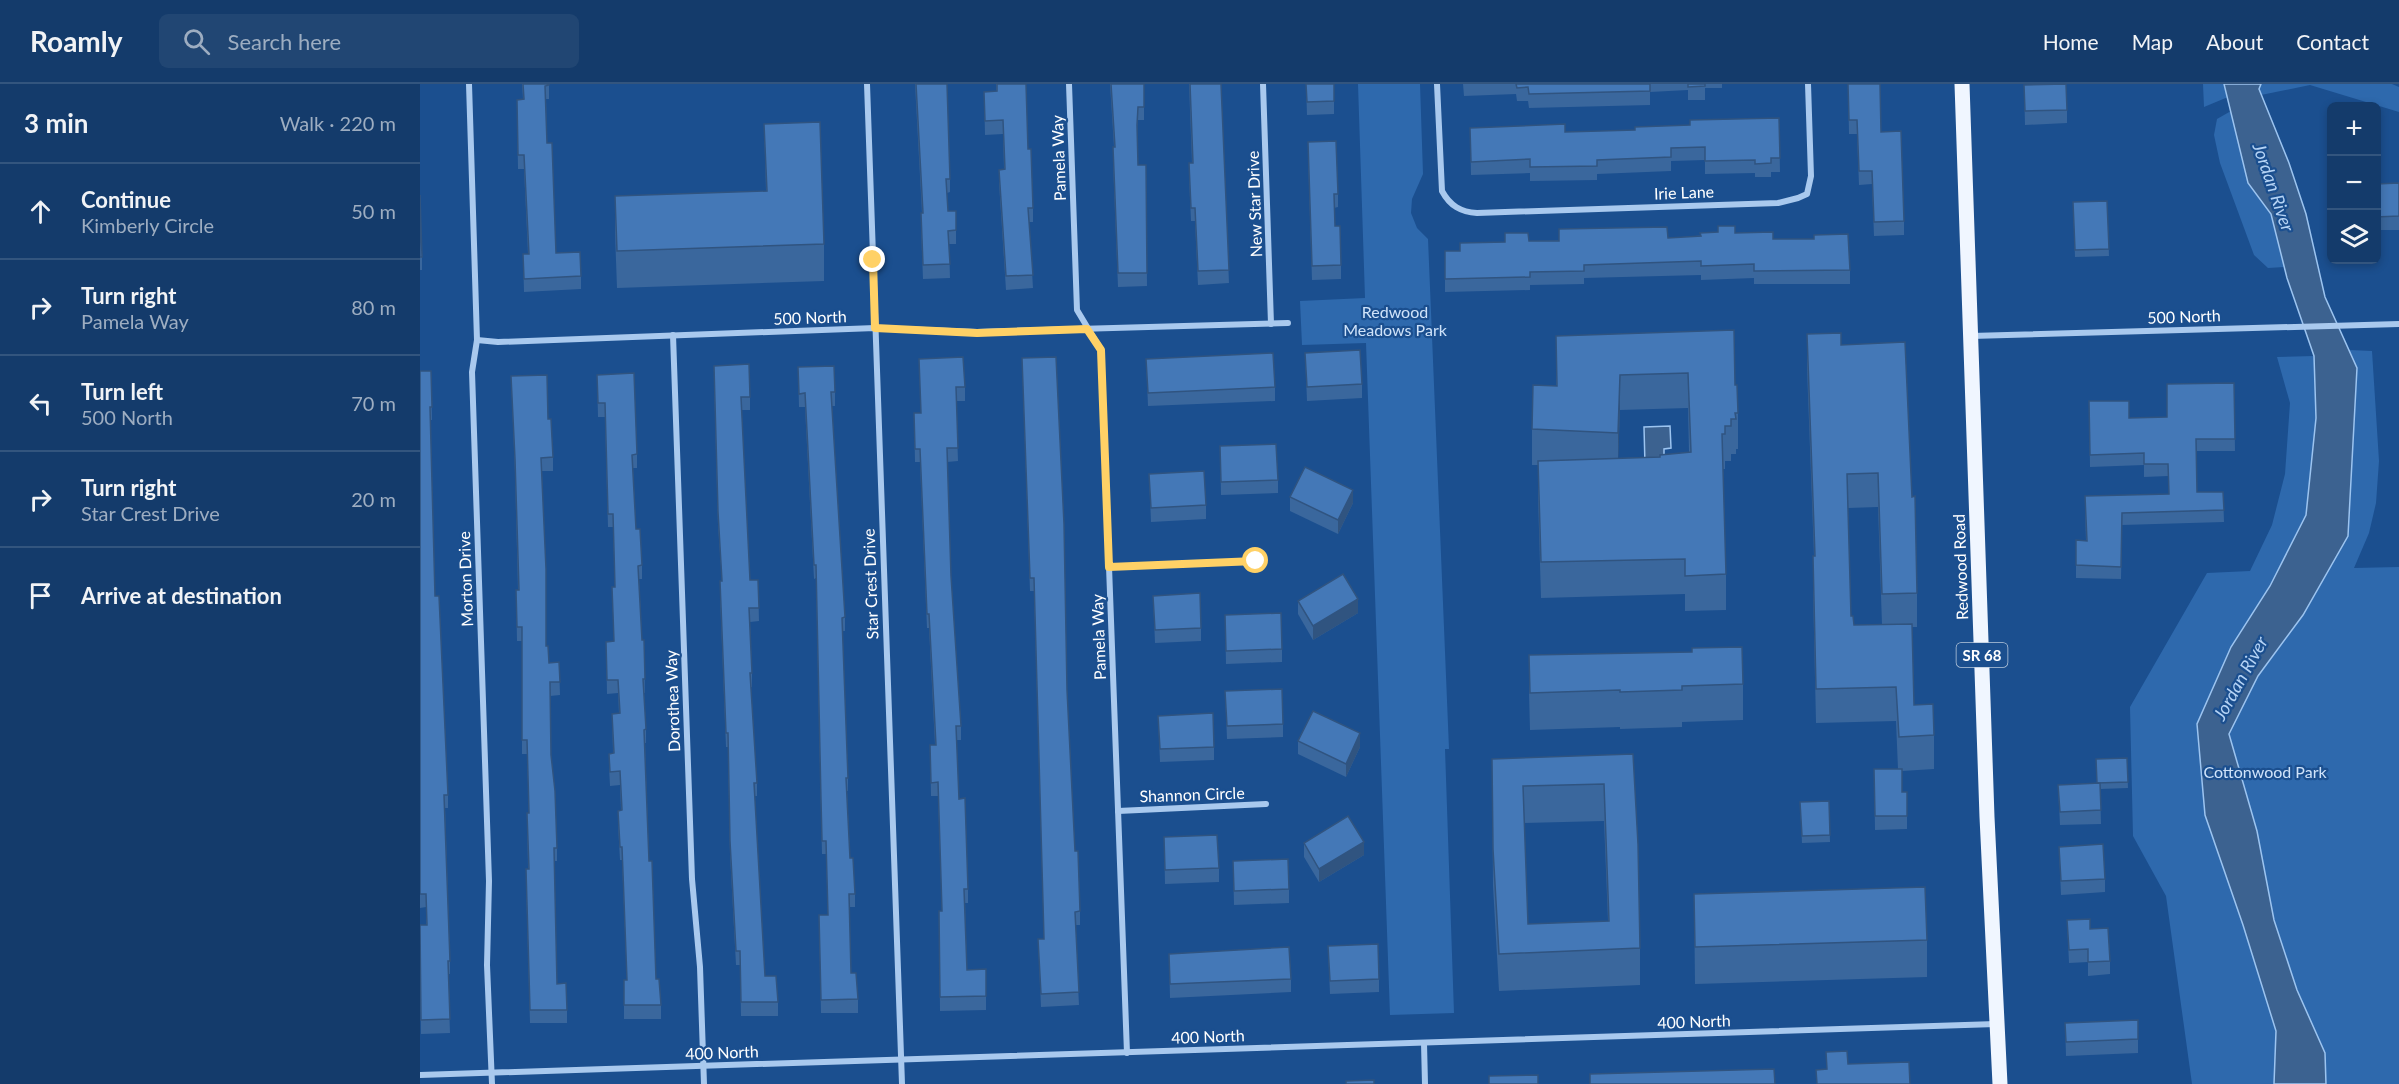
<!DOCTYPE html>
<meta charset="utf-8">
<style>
body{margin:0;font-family:Lato,sans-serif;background:#214673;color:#f1f3f6}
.controls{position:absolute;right:18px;top:18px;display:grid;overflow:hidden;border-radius:9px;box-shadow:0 3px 9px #0003}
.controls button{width:54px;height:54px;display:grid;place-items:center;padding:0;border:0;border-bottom:2px solid #33557e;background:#143b6b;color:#f1f3f6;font:30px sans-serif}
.stop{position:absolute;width:18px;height:18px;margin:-14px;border:4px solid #ffd166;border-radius:50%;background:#fff}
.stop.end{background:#ffd166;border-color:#fff;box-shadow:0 2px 6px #0008}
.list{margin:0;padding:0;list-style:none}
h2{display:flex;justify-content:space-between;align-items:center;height:78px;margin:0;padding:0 24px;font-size:26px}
h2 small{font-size:20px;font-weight:400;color:#9dadc1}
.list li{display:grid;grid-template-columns:39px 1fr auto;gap:18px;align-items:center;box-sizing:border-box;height:96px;padding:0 24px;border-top:2px solid #33557e}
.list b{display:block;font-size:22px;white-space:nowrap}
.list p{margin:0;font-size:20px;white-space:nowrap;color:#9dadc1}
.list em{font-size:20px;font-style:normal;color:#9dadc1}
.icon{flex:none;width:33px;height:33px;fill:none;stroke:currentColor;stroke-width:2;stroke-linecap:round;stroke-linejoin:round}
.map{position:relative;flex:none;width:1979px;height:1000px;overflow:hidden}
header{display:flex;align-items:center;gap:36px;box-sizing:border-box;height:84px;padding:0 30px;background:#143b6b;border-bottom:2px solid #33557e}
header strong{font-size:28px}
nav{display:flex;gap:33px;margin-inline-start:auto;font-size:21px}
.search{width:420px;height:54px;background:#214673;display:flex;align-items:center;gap:15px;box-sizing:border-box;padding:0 21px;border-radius:9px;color:#9dadc1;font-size:22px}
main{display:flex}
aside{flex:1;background:#143b6b}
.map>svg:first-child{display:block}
</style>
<header>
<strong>Roamly</strong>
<div class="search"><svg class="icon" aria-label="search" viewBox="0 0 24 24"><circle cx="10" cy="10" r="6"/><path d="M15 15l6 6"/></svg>Search here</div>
<nav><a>Home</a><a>Map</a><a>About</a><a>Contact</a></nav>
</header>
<main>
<aside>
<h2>3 min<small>Walk · 220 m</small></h2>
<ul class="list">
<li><svg class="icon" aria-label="ahead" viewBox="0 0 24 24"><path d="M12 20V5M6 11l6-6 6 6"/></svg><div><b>Continue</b><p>Kimberly Circle</p></div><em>50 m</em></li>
<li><svg class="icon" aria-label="right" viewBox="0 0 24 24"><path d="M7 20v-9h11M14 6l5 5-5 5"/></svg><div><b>Turn right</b><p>Pamela Way</p></div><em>80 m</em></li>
<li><svg class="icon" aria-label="left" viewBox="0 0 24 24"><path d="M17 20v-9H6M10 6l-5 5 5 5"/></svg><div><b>Turn left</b><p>500 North</p></div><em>70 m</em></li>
<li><svg class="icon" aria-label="right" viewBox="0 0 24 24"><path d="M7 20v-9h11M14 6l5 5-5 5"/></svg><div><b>Turn right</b><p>Star Crest Drive</p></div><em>20 m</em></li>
<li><svg class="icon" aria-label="arrive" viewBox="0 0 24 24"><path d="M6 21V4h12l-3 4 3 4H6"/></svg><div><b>Arrive at destination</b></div></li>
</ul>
</aside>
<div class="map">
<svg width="1979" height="1000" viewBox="0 0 1979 1000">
<rect width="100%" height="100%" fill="#1b4f8f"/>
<g fill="#2e69ad">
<polygon points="938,0 1000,0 1003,90 992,115 991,129 997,144 1008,155 1029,665 1025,665 1034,929 970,931 946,259 882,261 880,217 945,214"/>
<polygon points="1783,0 1805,0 1808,13 1784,23"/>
<polygon points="1841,0 1972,0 1979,3 1979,28 1890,1 1841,11 1839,5"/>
<polygon points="1811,27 1828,99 1851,130 1864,183 1848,184 1834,171 1800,79 1794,51 1797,35"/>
<polygon points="1929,266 1952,267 1959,377 1956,419 1949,449 1934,484 1979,483 1979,1000 1772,1000 1746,812 1713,752 1710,623 1787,489 1830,487 1852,441 1865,390 1870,319 1857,273 1894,272 1896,334 1886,431 1858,486 1909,485 1928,452 1937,284"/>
</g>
<g fill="#3c6290" stroke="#9cc4f0" stroke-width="1.5">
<polygon points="1804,0 1841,0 1839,5 1869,79 1886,130 1905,213 1937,284 1928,452 1883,531 1838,592 1809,650 1837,747 1854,836 1877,906 1905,969 1906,1000 1854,1000 1856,947 1823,841 1785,731 1777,640 1811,563 1850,502 1886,431 1896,334 1894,272 1867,194 1851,130 1828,99"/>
<polygon points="1250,342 1251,364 1244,365 1244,380 1225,381 1224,343"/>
</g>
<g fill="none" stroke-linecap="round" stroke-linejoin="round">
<g stroke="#a9c9ee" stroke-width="6">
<polyline points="49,0 57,256 52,288 69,797 67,881 72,1000"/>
<polyline points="447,0 482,1000"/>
<polyline points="649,0 657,226 681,266 707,969"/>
<polyline points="843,0 851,240"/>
<path d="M1017,0L1022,107C1030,122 1041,128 1057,129L1358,119L1378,114L1387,110L1391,92L1388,0"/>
<polyline points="253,251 272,795 280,883 284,1000"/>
<polyline points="1551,252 1979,240"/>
<polyline points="57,256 78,258 455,244 557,248 868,239"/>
<polyline points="689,483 836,477"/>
<polyline points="698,727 846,720"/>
<polyline points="1004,959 1005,1000"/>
<polyline points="0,991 1576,940"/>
</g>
<polyline stroke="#f0f6ff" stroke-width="15" points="1542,0 1567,733 1580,1000"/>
</g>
<g fill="#3a679d" fill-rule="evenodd">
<polygon points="102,0 129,0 129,15 126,15 127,59 136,169 161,192 161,205 104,208 103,170 108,170 104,85 98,85 97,29 103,15"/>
<polygon points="495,0 527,0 530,95 530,108 527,109 528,127 536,146 536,160 529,160 530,194 503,195 501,142 501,129 502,129"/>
<polygon points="576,0 606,0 608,65 613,124 613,138 609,138 613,204 586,206 579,99 579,86 584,85 583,50 565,51 564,8 576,7"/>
<polygon points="690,0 724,0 724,36 718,36 717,48 718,81 726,81 727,202 698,203 693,77 693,63 694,63"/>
<polygon points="769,0 801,0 809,199 778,201 775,137 771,137 769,92 769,79 772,79"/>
<polygon points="886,0 914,0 914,30 887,31"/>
<polygon points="1043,0 1302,0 1302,4 1285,4 1285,16 1268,16 1268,6 1230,8 1230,21 1109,24 1108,17 1097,17 1096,10 1044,12"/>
<polygon points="1428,0 1461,48 1484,137 1484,151 1454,152 1452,100 1439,101 1437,50 1429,50"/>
<polygon points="1604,1 1647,26 1647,39 1605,41"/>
<polygon points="1359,34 1360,88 1351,88 1351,93 1335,93 1335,89 1285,90 1285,76 1251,77 1251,87 1177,90 1177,96 1110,97 1110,89 1051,91 1050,44 1145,48 1215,46"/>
<polygon points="344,40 404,160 404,197 197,204 195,149 195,112 346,107"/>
<polygon points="888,71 918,110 918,123 914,124 915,142 921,181 921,195 892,196"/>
<polygon points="1979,99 1979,146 1956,146 1956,100"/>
<polygon points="0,111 2,173 2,186 0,186"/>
<polygon points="1687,117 1689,172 1655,173 1653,118"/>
<polygon points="1315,149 1353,155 1430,186 1430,200 1334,200 1334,194 1281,196 1281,191 1164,194 1164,200 1110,201 1110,206 1025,208 1025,167 1040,167 1109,157 1248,154"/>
<path d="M1387,250L1421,261L1492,413L1497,509V543H1492L1494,621L1514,651V685L1482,687V708H1487V745L1455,746L1454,685H1478L1476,637L1396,639L1393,506V472H1394L1387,284ZM1458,423L1462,541H1434L1431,532L1428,424Z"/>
<path d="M1136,252L1315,301L1318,329V365H1316V370H1311V377H1305V385H1303L1306,490V526L1265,527V510L1121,514L1118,412V381H1112V345L1136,302ZM1268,324L1269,368L1240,373L1198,374L1200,326Z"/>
<polygon points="885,269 942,300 942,314 887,317"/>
<polygon points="602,274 647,606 655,767 660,827 660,841 655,841 659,921 621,923 618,855 624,855 614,507 610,507"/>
<polygon points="499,275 545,303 545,317 536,317 538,377 527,378 531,492 541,642 541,656 536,656 539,715 548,805 548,819 545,819 547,886 566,885 566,926 520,927 519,827 522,827 518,712 511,712 510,661 515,661 509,544 507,544 500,378 495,378 494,329 501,329"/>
<polygon points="726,275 855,303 855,317 728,322"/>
<polygon points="378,283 415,308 415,322 412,322 425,533 425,547 422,547 428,694 428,707 427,707 430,774 435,810 435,823 429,823 431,889 438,915 438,929 401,929 399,831 408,831 406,770 402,770 401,730 396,494 394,495 385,323 379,323"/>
<polygon points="0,287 11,287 12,336 10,336 15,512 28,711 28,724 25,724 30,877 30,890 28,890 30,949 1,950 0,841 6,841 6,823 0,824"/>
<polygon points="177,291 217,370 217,384 213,384 216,445 222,481 222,495 219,495 222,556 224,556 225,609 224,609 226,645 226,659 225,659 229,777 236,895 241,921 241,935 204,935 204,896 207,896 202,776 200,776 198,740 198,727 201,726 200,701 190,702 189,683 189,670 193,669 192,630 199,629 198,609 187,610 186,558 194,557 192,503 195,503 193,443 188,443 185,333 178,333"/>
<polygon points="91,292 128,335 133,373 133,387 122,387 126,562 129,579 139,578 140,611 130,612 131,671 137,764 137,777 134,777 137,900 147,926 147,939 110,939 106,798 108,785 107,729 109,729 107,670 102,670 102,557 97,557 96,506 98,506 95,389"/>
<polygon points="294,295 330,313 330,326 321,326 330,496 338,496 339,537 330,538 332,589 332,603 330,603 337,699 337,712 334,712 345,892 358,918 358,932 321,932 320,881 316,881 310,770 308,663 306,663 300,511 300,497 302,497 298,441"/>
<polygon points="1814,299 1815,367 1777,367 1777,408 1803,408 1804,438 1702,441 1701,495 1656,494 1656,456 1666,457 1665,425 1749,410 1748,392 1724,393 1724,381 1670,383 1669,317 1709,334 1747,333"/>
<polygon points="800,362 858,396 858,409 801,411"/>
<polygon points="729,390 786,421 786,435 731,438"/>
<polygon points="870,413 933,419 918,450 870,427"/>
<polygon points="733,512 781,544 781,557 735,559"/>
<polygon points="878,517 938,529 893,556 878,530"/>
<polygon points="805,531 862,565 862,578 806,580"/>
<polygon points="1109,571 1323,600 1323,636 1262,638 1262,643 1200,645 1200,643 1110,646 1109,608"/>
<polygon points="805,607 863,640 863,653 807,655"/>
<polygon points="738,632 794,663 794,676 740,678"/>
<polygon points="878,657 940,663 926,693 878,670"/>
<path d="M1213,670L1220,864V901L1079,907L1073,802L1072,675ZM1184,737L1188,837L1108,840L1104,739Z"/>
<polygon points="1707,674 1708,704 1680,705 1681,740 1640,741 1638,701 1677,699"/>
<polygon points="1409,717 1410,758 1382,759 1380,718"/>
<polygon points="744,753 799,784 799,798 745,800"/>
<polygon points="884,759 944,771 899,798 884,773"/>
<polygon points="1639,763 1685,795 1685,808 1641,811"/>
<polygon points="813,777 869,805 869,819 814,821"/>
<polygon points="1274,810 1507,856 1507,893 1275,900"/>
<polygon points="1647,836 1670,845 1690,877 1690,890 1668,892 1668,878 1649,879"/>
<polygon points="908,862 959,895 959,908 910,910"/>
<polygon points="749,870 871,895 871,908 750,914"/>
<polygon points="1718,936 1718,969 1646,972 1645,939"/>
</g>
<g fill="#305480">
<polygon points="1200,291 1200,326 1198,384 1198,349"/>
<polygon points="933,406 933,419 918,450 918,436"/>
<polygon points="938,515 938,529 893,556 893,542"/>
<polygon points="940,649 940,663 926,693 926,680"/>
<polygon points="944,758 944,771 899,798 899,785"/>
</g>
<g fill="#4478b7" stroke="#305480" stroke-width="1.5" fill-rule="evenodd">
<polygon points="103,0 129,0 129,1 125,2 127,59 132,59 136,169 160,168 161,192 104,195 103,170 109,170 104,71 98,71 97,16 104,15"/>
<polygon points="496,0 527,0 530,95 526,95 528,127 536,127 536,146 528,147 530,180 503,181 501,129 503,129"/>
<polygon points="577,0 606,0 608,65 611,65 613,124 608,124 613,191 586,192 579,86 585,85 583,36 565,37 564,8 577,7"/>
<polygon points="691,0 724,0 724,23 718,23 717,41 718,81 726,81 727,189 698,189 693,63 695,63"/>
<polygon points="770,0 801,0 809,186 778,187 775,124 771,124 769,79 773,79"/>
<polygon points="886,0 914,0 914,17 887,18"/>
<polygon points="1096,0 1230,0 1230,7 1109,10 1108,3 1097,4"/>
<polygon points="1268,0 1285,0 1285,2 1268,3"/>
<polygon points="1428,0 1460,0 1461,48 1481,47 1484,137 1454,138 1452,87 1439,87 1437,36 1429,36"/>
<polygon points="1646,0 1647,26 1605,27 1604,1"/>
<polygon points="1359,34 1360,74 1351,74 1351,79 1335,80 1335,76 1285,77 1285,63 1251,64 1251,73 1177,76 1177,82 1110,83 1110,75 1051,78 1050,44 1145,40 1145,48 1215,46 1215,43 1270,41 1270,36"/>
<polygon points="400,38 404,160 197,167 195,112 347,107 344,40"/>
<polygon points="916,57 918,110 914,110 915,142 920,142 921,181 892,182 888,58"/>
<polygon points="1979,99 1979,132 1956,133 1956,100"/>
<polygon points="0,111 2,173 0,173"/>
<polygon points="1687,117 1689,165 1655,166 1653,118"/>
<polygon points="1298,142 1315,142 1315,149 1353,148 1353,155 1394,155 1394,151 1428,150 1430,186 1334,187 1334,180 1281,182 1281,177 1164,181 1164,187 1110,188 1110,193 1025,195 1025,167 1040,167 1040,159 1085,158 1085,149 1108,149 1109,157 1139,157 1139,145 1247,143 1248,154 1281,152 1280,149 1298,148"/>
<polygon points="1314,246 1315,301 1317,301 1318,329 1315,329 1316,335 1311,335 1311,342 1305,342 1305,350 1302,350 1306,490 1265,492 1265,475 1121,478 1118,377 1240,373 1240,371 1271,368 1268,289 1200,291 1198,349 1112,345 1113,301 1137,302 1136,252"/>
<polygon points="1421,249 1421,261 1485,258 1492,413 1495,412 1497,509 1462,510 1458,389 1427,390 1431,532 1433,532 1434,541 1492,540 1494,621 1513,620 1514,651 1479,653 1476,603 1396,605 1393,472 1395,472 1387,250"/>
<polygon points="940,266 942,300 887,303 885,269"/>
<polygon points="853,269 855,303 728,309 726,275"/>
<polygon points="543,273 545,303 536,303 538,364 527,364 531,492 541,642 536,642 539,715 545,714 548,805 544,805 547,886 566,885 566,912 520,913 519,827 522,827 518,698 511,699 510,661 516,661 509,530 507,530 500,365 495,365 494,329 501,329 499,275"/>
<polygon points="636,273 644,440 647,606 655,767 658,767 660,827 655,828 659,908 621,910 618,855 624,855 614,494 610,494 602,274"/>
<polygon points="329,280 330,313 321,313 330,496 338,496 339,524 329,524 332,589 330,589 337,699 334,699 345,892 356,892 358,918 321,918 320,867 316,867 310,757 308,649 306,649 300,497 302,497 298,428 294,282"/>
<polygon points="414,282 415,308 411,308 425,533 422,534 428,694 426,694 430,774 433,774 435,810 429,810 431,889 436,889 438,915 401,916 399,831 408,831 406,757 402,757 401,716 396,481 394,481 385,309 379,310 378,283"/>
<polygon points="0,287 11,287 12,323 10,323 15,512 19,512 28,711 24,711 30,877 28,877 30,935 1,936 0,841 7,841 6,810 0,810"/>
<polygon points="214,289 217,370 212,371 216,445 220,445 222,481 218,482 222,556 224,556 225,595 223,595 226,645 224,646 229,777 232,777 236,895 239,895 241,921 204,921 204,896 207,896 202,763 200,763 198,727 202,726 200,687 190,688 189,670 194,669 192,630 200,629 198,596 187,596 186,558 194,557 192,503 195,503 193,430 188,430 185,319 178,319 177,291"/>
<polygon points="127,291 128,335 131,335 133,373 121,374 126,485 126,562 128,562 129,579 139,578 140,598 130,598 131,671 135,707 137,764 134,764 137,900 146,899 147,926 110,926 106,785 109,785 107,729 109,729 107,656 102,656 102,543 97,543 96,506 99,506 95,375 91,292"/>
<polygon points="1814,299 1815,355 1776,355 1777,408 1803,408 1804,426 1702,429 1701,483 1656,481 1656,456 1667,457 1665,412 1749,410 1748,380 1724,380 1724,369 1670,371 1669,317 1709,317 1709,334 1747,333 1747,300"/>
<polygon points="856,360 858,396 801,398 800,362"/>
<polygon points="885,383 933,406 918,436 870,413"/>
<polygon points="784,387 786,421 731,424 729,390"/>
<polygon points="923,490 938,515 893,542 878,517"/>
<polygon points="780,509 781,544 735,546 733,512"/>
<polygon points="861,529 862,565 806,567 805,531"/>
<polygon points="1322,563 1323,600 1262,602 1262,606 1200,608 1200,606 1110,609 1109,571 1272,568 1272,564"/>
<polygon points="862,605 863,640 807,642 805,607"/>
<polygon points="893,627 940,649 926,680 878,657"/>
<polygon points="793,629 794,663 740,665 738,632"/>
<path d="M1213,670L1218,760L1220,864L1079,870L1073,765L1072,675ZM1184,700L1189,837L1108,840L1103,702Z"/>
<polygon points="1707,674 1708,698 1677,699 1676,675"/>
<polygon points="1454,685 1482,685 1482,708 1487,708 1487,732 1455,732"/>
<polygon points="1680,699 1681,726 1640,728 1638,701"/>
<polygon points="1409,717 1410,751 1382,752 1380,718"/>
<polygon points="928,732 944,758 899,785 884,759"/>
<polygon points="797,751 799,784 745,786 744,753"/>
<polygon points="1683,760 1685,795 1641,797 1639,763"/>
<polygon points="868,775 869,805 814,807 813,777"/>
<polygon points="1505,803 1507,856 1275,863 1274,810"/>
<polygon points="1670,835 1670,845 1688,844 1690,877 1668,878 1668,865 1649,866 1647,836"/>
<polygon points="958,860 959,895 910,897 908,862"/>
<polygon points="869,863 871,895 750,900 749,870"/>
<polygon points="1718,936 1718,955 1646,958 1645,939"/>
<polygon points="1427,967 1428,980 1489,978 1490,1000 1397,1000 1396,986 1407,985 1406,968"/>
<polygon points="1354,985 1355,1000 1170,1000 1170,990"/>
<polygon points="1118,991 1118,1000 1069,1000 1069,992"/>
<polygon points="954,996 954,1000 926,1000 926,997"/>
</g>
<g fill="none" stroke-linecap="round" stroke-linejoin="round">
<polyline stroke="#ffd166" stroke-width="8" points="453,176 455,244 557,249 667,245 681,266 689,483 836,477"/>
</g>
<g text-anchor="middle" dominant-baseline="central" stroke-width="4.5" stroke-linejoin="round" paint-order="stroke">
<rect fill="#1b4f8f" stroke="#bbcadd" stroke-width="1.5" x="1536.5" y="559" width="51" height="24" rx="4.5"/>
<g font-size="15" font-weight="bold" fill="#fff">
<text x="1562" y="571">SR 68</text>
</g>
<g font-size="16" fill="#fff" stroke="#1b4f8f">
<text transform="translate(638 74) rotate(-92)">Pamela Way</text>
<text transform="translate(1264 108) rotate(-2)">Irie Lane</text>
<text transform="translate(834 120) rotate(-92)">New Star Drive</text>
<text transform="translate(1764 232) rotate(-2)">500 North</text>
<text transform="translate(390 233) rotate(-2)">500 North</text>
<text transform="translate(1540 483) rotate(-92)">Redwood Road</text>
<text transform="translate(45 495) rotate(-92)">Morton Drive</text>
<text transform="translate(450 500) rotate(-92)">Star Crest Drive</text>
<text transform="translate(678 553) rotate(-92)">Pamela Way</text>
<text transform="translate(252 617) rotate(-92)">Dorothea Way</text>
<text transform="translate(772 710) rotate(-2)">Shannon Circle</text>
<text transform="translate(1274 937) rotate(-2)">400 North</text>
<text transform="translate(788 952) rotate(-2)">400 North</text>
<text transform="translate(302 968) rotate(-2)">400 North</text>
</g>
<g font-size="16" fill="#cfe3fa" stroke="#1b4f8f">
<text x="975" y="227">Redwood<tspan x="975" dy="18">Meadows Park</tspan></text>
<text x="1845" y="687">Cottonwood Park</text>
</g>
<g font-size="18" font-style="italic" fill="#b5d3f5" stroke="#1b4f8f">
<text transform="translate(1854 103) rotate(71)">Jordan River</text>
<text transform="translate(1820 594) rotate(-61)">Jordan River</text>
</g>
</g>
</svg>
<div class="controls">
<button>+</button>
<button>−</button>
<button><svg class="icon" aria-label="layers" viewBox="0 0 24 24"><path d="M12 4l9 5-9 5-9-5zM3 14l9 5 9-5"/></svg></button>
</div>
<div class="stop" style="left:836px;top:477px"></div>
<div class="stop end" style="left:453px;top:176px"></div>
</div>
</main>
